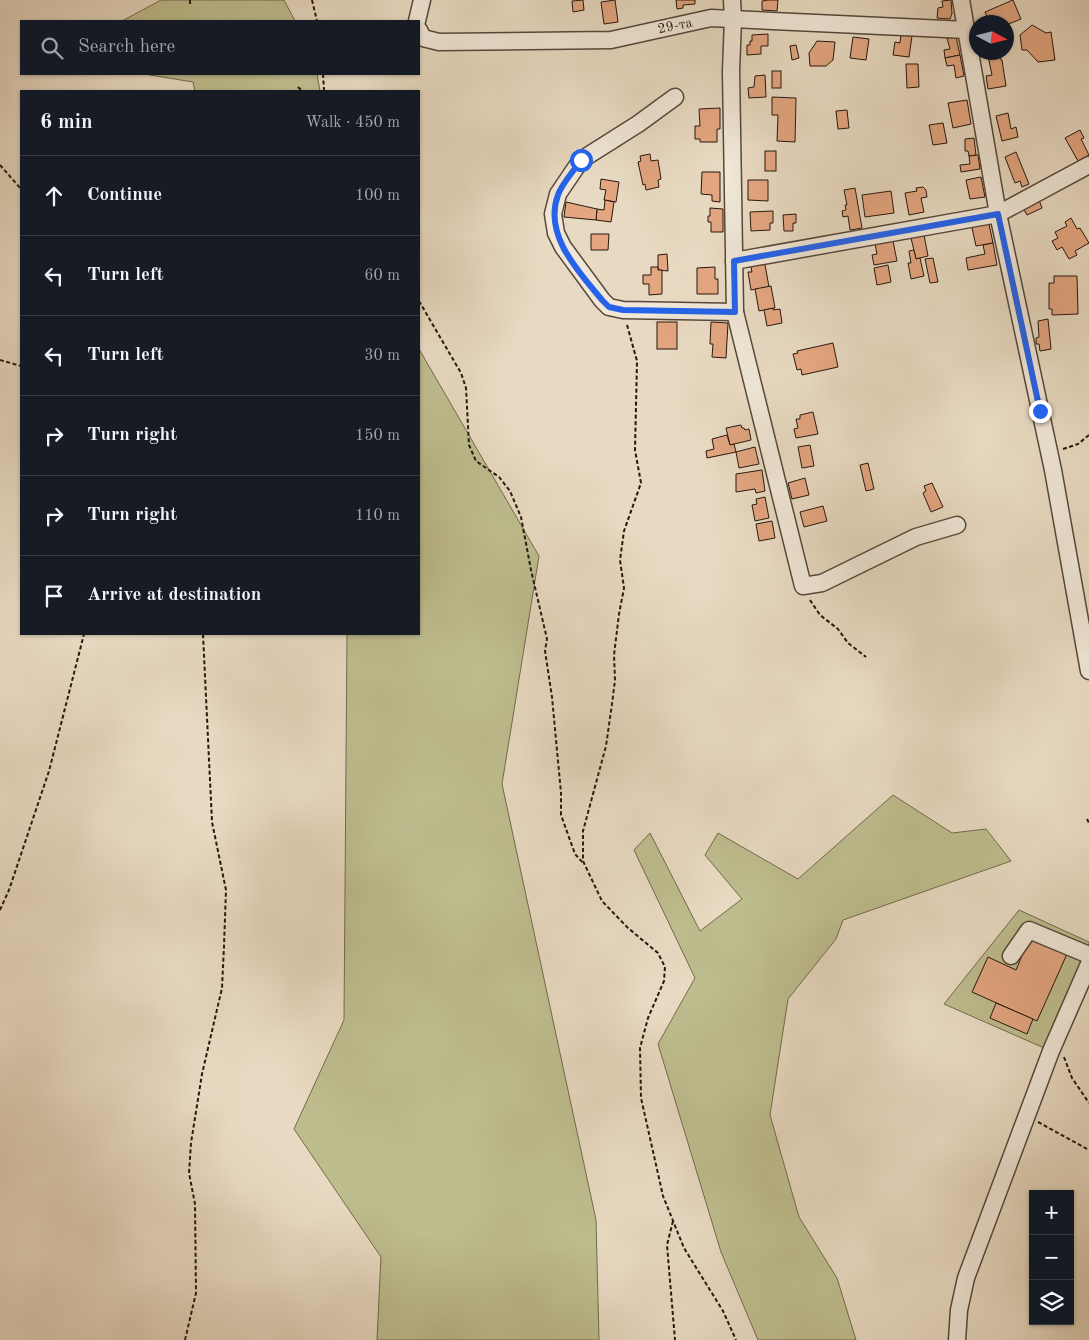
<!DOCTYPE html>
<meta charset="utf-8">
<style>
body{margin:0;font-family:"Old Standard TT",serif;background:#20242c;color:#f1f3f6}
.controls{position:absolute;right:15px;bottom:15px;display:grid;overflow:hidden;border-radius:0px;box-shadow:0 1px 4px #0004}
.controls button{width:45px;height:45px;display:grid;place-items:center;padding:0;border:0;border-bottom:1px solid #363941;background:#171b24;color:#f1f3f6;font:25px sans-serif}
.compass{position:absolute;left:969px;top:15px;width:45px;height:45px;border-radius:50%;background:#171b24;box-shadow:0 1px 4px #0004;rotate:97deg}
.stop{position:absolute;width:15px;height:15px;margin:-11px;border:4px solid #2563eb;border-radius:50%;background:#fff}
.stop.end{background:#2563eb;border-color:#fff;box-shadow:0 1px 5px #0008}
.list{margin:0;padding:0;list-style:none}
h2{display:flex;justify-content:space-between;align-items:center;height:65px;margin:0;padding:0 20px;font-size:21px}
h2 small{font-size:16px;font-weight:400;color:#9ea1a6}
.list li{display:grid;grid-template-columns:32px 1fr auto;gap:15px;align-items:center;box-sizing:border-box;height:80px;padding:0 20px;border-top:1px solid #363941}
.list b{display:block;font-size:19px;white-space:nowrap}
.list em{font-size:16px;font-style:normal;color:#9ea1a6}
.icon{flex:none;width:28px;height:28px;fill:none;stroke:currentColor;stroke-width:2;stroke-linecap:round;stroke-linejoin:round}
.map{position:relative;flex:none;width:1089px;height:1340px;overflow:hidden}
.search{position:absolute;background:#171b24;box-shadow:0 1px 4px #0004;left:20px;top:20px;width:400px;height:55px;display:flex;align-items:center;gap:12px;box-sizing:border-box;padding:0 18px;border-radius:0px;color:#9ea1a6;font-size:19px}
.panel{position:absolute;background:#171b24;box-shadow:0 1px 4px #0004;left:20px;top:90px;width:400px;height:545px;border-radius:0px}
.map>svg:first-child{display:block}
</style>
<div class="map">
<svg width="1089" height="1340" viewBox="0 0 1089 1340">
<rect width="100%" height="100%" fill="#e8dac2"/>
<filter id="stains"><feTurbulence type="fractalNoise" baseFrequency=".004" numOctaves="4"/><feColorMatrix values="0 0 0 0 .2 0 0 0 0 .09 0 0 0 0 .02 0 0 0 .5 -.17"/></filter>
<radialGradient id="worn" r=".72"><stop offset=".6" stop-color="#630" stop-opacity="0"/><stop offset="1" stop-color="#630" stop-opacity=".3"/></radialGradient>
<g fill="#bebd8e" stroke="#726a4e">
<polygon points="161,0 284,0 295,21 122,21"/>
<polygon points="144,74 317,74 320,91 195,91 193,82"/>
<polygon points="419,349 539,556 502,784 596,1220 599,1340 377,1340 381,1257 294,1129 344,1020 347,634 419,634"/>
<polygon points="893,795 952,833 986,829 1011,861 843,920 836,939 788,999 770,1115 799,1217 837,1278 856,1340 758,1340 721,1252 658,1044 695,978 634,850 650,833 700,931 742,899 705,855 718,833 798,879"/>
<polygon points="1019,910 1089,942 1089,964 1051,1051 944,1004"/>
</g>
<g fill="#e3a681" stroke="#26170e">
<polygon points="583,0 584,10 573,12 572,1"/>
<polygon points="615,0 618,22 604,24 601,2"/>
<polygon points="676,0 695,0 695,4 683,5 683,8 677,9"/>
<polygon points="768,0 778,0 777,11 762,10 762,1"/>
<polygon points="951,0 952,14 950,19 937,18 938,8 943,7 942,1"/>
<polygon points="1013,0 1021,19 1006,25 1006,22 989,22 985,12"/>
<polygon points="1032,25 1046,33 1051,32 1055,60 1038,62 1027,50 1022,50 1020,35"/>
<polygon points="768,34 768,46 761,46 761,54 747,55 747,45 750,45 750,41 752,41 752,35"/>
<polygon points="901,35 912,36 909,57 893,55 895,42 900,43"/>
<polygon points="853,37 869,39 866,60 850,58"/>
<polygon points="956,37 960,55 945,58 944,50 950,49 947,38"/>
<polygon points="817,41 835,42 833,60 826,66 810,66 809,53"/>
<polygon points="796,45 799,58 792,60 790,46"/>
<polygon points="1000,54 1001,60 1002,60 1006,86 988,89 986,76 992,75 988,56"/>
<polygon points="960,55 964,76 956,78 954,65 947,66 945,58"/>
<polygon points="906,64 918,64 919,87 907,88"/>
<rect x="772" y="71" width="9" height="17"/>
<polygon points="765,75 766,97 749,98 748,88 754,87 755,76"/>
<polygon points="772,97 796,98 795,142 777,141 778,115 772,115"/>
<polygon points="967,100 971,124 953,128 948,103"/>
<polygon points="720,108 720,129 717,129 717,142 700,142 700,139 695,139 695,126 700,126 699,109"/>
<polygon points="847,110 849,128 838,129 836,111"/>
<polygon points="1008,113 1011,129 1016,127 1018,137 1002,141 996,116"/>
<polygon points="943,123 947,143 933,145 929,125"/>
<polygon points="1080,130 1084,138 1081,139 1089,155 1078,161 1065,138"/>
<polygon points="974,138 976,155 969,156 968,151 965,151 965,139"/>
<rect x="765" y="151" width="11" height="20"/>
<polygon points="1016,152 1029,184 1022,187 1020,181 1015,183 1005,157"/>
<polygon points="650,154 651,161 658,160 661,179 658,180 659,187 646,190 645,184 643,185 638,162 641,161 640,156"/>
<polygon points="978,155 980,169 961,172 960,165 970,164 969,156"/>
<polygon points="702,172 720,172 720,202 712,201 712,195 701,194"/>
<polygon points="981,177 985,197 970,199 966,180"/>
<polygon points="601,179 619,182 616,202 604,200 606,190 600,189"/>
<polygon points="748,180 768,180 768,201 748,200"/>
<polygon points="923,187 926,190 927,197 921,198 924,212 909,215 905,193 917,191 916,188"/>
<polygon points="855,188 862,228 850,230 848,216 843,217 842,211 846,210 845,205 847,205 844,190"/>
<polygon points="891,191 894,213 865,217 862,195"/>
<polygon points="605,200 614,202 611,222 596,220 597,209 604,210"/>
<polygon points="1039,200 1042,208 1027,215 1023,208"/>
<polygon points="566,202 597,209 596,220 564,217"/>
<polygon points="710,208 723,209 723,232 711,232 711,222 708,222 708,216 710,216"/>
<polygon points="773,211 773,223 770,223 770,230 751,231 750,212"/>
<polygon points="796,214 796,223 793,223 793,231 784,231 783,215"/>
<polygon points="1071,218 1077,229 1080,228 1089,243 1075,251 1077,255 1069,259 1062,247 1057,250 1052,241 1058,238 1055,232 1067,226 1065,222"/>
<polygon points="988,219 993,243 976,246 971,223"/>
<polygon points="591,234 609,234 608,250 591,250"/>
<polygon points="924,235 928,256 916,259 911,238"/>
<polygon points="893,241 897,261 874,265 872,255 877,254 875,244"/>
<polygon points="993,243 997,265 968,270 966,258 985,254 983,245"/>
<polygon points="914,250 916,259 920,258 924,276 911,279 908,263 911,263 909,251"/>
<polygon points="667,254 668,271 658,270 658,255"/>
<polygon points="933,258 938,282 930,283 925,259"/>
<polygon points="764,259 769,287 751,290 748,272 752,272 750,262"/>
<polygon points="888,265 891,282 877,285 874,268"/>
<polygon points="651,267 658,267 658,270 662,270 662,294 649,295 649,284 643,284 643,275 651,275"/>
<polygon points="715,267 715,279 718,279 718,294 697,294 697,268"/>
<polygon points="1054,276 1077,276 1078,314 1052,315 1052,309 1049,309 1049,283 1054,283"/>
<polygon points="771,286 775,308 759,311 755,289"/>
<polygon points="773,308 773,310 780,309 782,323 767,326 764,310"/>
<polygon points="1048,319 1051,349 1040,351 1039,344 1036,344 1036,338 1039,337 1038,321"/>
<rect x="657" y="322" width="20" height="27"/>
<polygon points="711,322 728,323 726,358 712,357 713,344 710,344"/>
<polygon points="833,343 838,367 802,375 801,369 797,370 793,354 798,353 797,351"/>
<polygon points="813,412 818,434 796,438 794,429 798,428 796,419 800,419 800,415"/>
<polygon points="741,425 742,428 744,428 745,430 749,429 751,440 730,445 726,428"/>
<polygon points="727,435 730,445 734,444 736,452 707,458 706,451 714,449 712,439"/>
<polygon points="810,445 814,466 802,468 798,447"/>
<polygon points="755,447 759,464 739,468 736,452"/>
<polygon points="868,463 874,489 866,491 860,465"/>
<polygon points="762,470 765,491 756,493 755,489 736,492 736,474"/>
<polygon points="805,478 809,495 792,499 788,483"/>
<polygon points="932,483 943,507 931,512 923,493 926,491 924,486"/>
<polygon points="765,497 769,518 755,521 752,505 757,504 756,499"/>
<polygon points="823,506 827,521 804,527 800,512"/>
<polygon points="772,521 775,538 759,541 756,524"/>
<polygon points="1030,937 1067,954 1037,1021 972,992 988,957 1016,970"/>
<polygon points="996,1003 1033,1019 1027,1034 990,1018"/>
</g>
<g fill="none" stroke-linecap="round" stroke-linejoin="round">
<g stroke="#56483b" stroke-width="19">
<g id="minor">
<polyline points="732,0 733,19 731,71 735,312 803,586 822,583 916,537 957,525"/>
<polyline points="961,0 998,214 1053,470 1089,671"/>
<polyline points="417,21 422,0"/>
<polyline points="419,30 423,38 439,42 611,40 711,18 967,30"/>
<polyline points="675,97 638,124 581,160 558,194 553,214 556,233 563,247 602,300 609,307 623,310 735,312"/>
<polyline points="734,261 998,214 1089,165"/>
<polyline points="1011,956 1029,930 1089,955"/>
<polyline points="957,1340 959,1310 966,1278 1051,1051 1089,964"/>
</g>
</g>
<g stroke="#26170e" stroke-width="2" stroke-dasharray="4 2.5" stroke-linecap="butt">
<polyline points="312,0 317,21"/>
<polyline points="190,4 190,0"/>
<polyline points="323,74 324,91"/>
<polyline points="298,87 302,91"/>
<polyline points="0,165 21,189"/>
<polyline points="419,301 461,373 466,388 469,445 476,461 499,477 510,491 521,517 531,570 547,639 545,651 552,697 561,793 561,815 575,854 584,864"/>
<polyline points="627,325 637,361 635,450 641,483 624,531 620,560 624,588 619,614 614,655 615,680 612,704 606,746 583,831 583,861 602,901 628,928 658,953 665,967 664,981 648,1018 640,1048 641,1098 663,1196 684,1248 723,1311 736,1340"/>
<polyline points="0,360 21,366"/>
<polyline points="1063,449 1078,444 1089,435"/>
<polyline points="810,600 820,615 838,629 848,643 866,657"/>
<polyline points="1087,819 1089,823"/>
<polyline points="0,910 9,890 49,771 84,634"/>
<polyline points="1064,1057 1072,1078 1089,1103"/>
<polyline points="1038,1122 1089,1150"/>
<polyline points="673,1221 667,1245 675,1340"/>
<polyline points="185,1340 196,1293 195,1204 189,1173 191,1143 202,1074 222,988 224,946 226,890 212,822 203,634"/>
</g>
<use href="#minor" stroke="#f0e7d7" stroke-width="16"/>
</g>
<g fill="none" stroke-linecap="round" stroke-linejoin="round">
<path stroke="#2563eb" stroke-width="6" d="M581,160C574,171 562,183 558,195C543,235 579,272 602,300L609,307L623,310L735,312L734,261L998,214L1040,411"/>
</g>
<g text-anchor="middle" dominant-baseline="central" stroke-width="4" stroke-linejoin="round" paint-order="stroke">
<g font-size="14" fill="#26170e" stroke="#f0e7d7">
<text transform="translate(675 26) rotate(-12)">29-та</text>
</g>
</g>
<rect width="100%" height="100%" filter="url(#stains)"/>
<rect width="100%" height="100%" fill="url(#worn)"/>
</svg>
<div class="controls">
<button>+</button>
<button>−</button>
<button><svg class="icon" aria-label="layers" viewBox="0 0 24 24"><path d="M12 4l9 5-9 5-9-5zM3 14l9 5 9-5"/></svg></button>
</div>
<svg class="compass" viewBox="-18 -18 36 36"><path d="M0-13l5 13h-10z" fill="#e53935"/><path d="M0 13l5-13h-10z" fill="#9ea1a6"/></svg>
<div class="stop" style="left:581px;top:160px"></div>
<div class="stop end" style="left:1040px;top:411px"></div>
<div class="search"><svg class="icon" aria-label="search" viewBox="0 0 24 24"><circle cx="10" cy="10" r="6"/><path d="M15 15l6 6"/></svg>Search here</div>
<section class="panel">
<h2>6 min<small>Walk · 450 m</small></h2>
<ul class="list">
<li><svg class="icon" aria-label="ahead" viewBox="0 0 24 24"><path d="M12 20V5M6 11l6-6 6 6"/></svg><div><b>Continue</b></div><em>100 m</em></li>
<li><svg class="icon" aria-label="left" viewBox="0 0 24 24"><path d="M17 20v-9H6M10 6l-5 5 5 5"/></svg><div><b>Turn left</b></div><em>60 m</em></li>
<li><svg class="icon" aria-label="left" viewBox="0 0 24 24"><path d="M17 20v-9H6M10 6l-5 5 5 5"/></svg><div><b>Turn left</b></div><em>30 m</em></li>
<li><svg class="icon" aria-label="right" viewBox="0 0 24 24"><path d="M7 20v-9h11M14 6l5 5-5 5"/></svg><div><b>Turn right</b></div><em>150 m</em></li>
<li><svg class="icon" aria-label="right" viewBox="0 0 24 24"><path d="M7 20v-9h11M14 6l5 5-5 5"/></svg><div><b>Turn right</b></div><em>110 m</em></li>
<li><svg class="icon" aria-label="arrive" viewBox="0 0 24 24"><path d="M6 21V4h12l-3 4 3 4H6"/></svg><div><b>Arrive at destination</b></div></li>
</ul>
</section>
</div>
